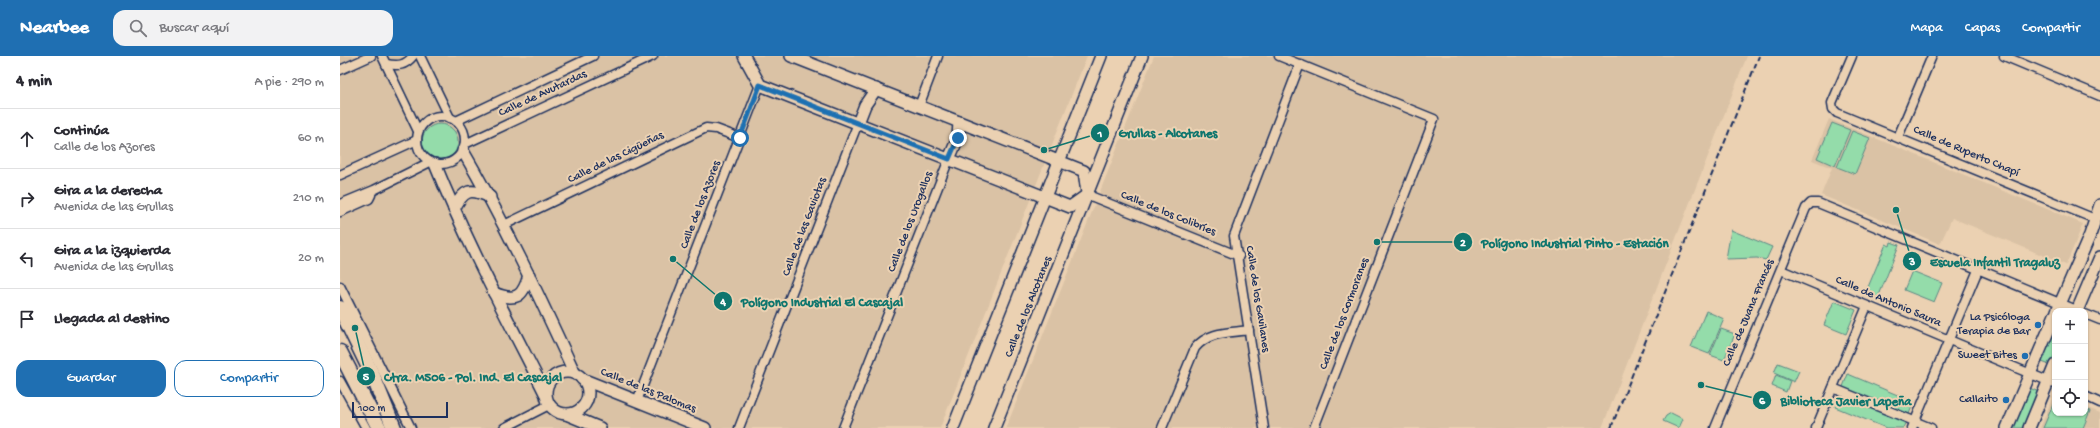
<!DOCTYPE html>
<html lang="es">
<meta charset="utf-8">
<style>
body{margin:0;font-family:"Gochi Hand",sans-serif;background:#f2f2f3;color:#2b2b33}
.controls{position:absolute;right:12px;bottom:12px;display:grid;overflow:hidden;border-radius:8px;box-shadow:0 1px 3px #0004}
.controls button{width:36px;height:36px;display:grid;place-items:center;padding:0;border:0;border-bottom:1px solid #e1e1e2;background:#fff;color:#2b2b33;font:20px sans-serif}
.scale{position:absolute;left:12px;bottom:10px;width:96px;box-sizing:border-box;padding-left:4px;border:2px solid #1b2f5e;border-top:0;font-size:11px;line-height:14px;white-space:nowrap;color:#1b2f5e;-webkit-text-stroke:3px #ebd1b2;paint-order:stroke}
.stop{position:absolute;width:12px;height:12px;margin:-9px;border:3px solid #1f6fb2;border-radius:50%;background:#fff}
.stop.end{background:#1f6fb2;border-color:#fff;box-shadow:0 1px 4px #0008}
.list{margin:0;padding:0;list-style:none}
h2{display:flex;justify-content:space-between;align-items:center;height:52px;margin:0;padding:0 16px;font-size:17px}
h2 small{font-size:13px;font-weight:400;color:#7c7c81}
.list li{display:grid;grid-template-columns:26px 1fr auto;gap:12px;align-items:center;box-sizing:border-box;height:60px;padding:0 16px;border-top:1px solid #e1e1e2}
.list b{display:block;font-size:15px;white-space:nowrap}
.list p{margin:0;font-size:13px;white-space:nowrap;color:#7c7c81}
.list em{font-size:13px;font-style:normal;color:#7c7c81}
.actions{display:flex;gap:8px;padding:12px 16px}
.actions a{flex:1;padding:9px 0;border:1px solid #1f6fb2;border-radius:12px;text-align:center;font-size:14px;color:#1f6fb2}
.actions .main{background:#1f6fb2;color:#fff}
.icon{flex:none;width:22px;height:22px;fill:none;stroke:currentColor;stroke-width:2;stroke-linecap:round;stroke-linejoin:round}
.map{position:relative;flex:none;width:1760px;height:372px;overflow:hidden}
header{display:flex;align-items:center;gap:24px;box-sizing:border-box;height:56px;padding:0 20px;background:#1f6fb2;color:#fff}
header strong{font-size:19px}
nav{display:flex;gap:22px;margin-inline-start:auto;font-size:14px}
.search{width:280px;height:36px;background:#f2f2f3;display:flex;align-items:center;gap:10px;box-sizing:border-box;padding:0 14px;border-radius:12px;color:#7c7c81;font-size:15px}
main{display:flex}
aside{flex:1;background:#fff}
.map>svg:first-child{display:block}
</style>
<header>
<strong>Nearbee</strong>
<div class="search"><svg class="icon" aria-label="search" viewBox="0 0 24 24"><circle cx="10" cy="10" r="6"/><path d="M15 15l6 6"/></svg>Buscar aquí</div>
<nav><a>Mapa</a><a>Capas</a><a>Compartir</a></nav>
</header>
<main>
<aside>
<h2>4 min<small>A pie · 290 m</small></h2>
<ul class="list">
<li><svg class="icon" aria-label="ahead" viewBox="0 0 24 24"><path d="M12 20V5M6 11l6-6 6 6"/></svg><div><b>Continúa</b><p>Calle de los Azores</p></div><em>60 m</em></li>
<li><svg class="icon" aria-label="right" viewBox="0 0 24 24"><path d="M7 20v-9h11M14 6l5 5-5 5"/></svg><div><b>Gira a la derecha</b><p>Avenida de las Grullas</p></div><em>210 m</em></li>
<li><svg class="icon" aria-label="left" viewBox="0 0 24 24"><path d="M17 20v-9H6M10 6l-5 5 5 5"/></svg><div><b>Gira a la izquierda</b><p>Avenida de las Grullas</p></div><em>20 m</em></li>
<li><svg class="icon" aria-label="arrive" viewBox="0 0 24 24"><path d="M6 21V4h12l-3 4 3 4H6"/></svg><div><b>Llegada al destino</b></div></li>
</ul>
<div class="actions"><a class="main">Guardar</a><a>Compartir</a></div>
</aside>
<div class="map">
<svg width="1760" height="372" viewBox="0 0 1760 372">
<rect width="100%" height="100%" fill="#ebd1b2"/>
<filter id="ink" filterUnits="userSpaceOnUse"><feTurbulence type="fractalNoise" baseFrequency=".025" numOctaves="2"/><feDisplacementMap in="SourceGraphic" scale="8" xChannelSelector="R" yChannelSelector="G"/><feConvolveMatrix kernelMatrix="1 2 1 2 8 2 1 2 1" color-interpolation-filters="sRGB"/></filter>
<g filter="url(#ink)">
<g fill="#dac2a5">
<polygon points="0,0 747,0 600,372 66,372 0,221"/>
<polygon points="814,0 1407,0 1262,372 666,372"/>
<polygon points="1489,63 1743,168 1726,209 1612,162 1600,188 1481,139 1492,112 1472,104"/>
<polygon points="1714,338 1715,357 1745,357 1745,351 1760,357 1760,372 1700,372"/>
</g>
<g fill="#94dcaa" stroke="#588684">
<polygon points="1492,67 1510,74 1495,110 1477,102"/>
<circle cx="100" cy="86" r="18"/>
<polygon points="1512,75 1530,82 1515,118 1497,111"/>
<polygon points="1391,174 1432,191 1426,204 1417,202 1386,203"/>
<polygon points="1551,186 1559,189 1538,242 1526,236 1546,188 1550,190"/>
<polygon points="1572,215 1602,227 1594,246 1564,234"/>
<polygon points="1494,245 1516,254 1506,278 1484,269"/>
<polygon points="1366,255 1384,263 1369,298 1351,291"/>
<polygon points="1715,265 1715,298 1710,309 1699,305"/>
<polygon points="1381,273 1395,278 1384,304 1370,299"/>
<polygon points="1438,307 1459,315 1454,326 1434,317"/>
<polygon points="1508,318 1574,346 1563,372 1546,372 1495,351"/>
<polygon points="1436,319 1450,325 1446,336 1432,330"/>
<polygon points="1687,331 1699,336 1685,372 1670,372"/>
<polygon points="1715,344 1715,357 1745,357 1745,353 1750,355 1743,372 1703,372"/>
<polygon points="1331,357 1343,363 1339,372 1323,365 1326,360"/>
</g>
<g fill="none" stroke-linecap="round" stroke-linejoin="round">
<g stroke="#1b2f5e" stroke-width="11">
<g id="street">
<polyline points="42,0 78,75"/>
<polyline points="80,0 110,62"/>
<polyline points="939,0 1094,63 974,372"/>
<polyline points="1512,0 1492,47 1493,53 1497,57 1755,163"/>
<polyline points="1664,0 1760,40"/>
<path d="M46,8C58,10 65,10 73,0"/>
<polyline points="0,14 31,0"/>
<polyline points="579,50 598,0"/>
<circle cx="101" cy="84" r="24"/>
<polyline points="116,65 253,0"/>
<polyline points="1558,81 1592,0"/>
<polyline points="125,88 313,0"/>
<polyline points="0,119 77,84"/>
<polyline points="748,139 899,200"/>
<polyline points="0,148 34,134 90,106"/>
<polyline points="0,156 29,143 31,139"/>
<polyline points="164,169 366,72 376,73 400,82"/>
<polyline points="1441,214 1715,328"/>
<polyline points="0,230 71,372"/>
<polyline points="1745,258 1760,264"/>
<polyline points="0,325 26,372"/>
<polyline points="1493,332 1591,372"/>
<polyline points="1745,340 1760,347"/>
<polyline points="297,345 420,29"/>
<polyline points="164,372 209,349"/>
<polyline points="399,372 518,67"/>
<polyline points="503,372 609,103"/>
<path d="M822,372L855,292C869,275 889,277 909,274"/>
<polyline points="924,372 894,180 960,8"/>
<polyline points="1375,372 1466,152 1471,147 1478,147 1739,255"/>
<polyline points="1476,372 1527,250"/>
<polyline points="1572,372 1638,214"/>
</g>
</g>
<g stroke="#1b2f5e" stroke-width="14">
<g id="secondary">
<polyline points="404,0 420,29 730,151 747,139"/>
<polyline points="451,0 744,115 747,137"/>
<polyline points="518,67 525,49 536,33"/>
<path d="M123,95C165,167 200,242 235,318"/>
<polyline points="609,103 618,82 619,66"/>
<path d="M95,108C127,187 167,262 205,337"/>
<path d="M114,153C124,133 130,132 150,141"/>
<path d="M154,237C176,246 183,241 189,219"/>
<polyline points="1717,255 1750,179 1760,149"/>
<polyline points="1737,255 1760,201"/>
<circle cx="227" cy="337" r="21"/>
<polyline points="242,323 365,372"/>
<polyline points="226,358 260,372"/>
<polyline points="613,372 761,0"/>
<polyline points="654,372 802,0"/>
<polyline points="1667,372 1715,259"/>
<polyline points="1689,372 1715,309"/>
</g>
</g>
<g stroke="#1b2f5e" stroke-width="17">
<g id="highway">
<polyline points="0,252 33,320 54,372"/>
<polyline points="0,296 39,372"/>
</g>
</g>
<use href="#street" stroke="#ebd1b2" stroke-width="8"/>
<use href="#secondary" stroke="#ebd1b2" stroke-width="11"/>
<use href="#highway" stroke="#ebd1b2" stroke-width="14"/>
<polyline stroke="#1b2f5e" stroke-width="2" stroke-dasharray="6 3" stroke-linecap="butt" points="1271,372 1419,0"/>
</g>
</g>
<g fill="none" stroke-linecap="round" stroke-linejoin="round" filter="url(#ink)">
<polyline stroke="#1f6fb2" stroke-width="5" points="400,82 420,29 609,103 618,82"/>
</g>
<g fill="#1f6fb2" stroke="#ebd1b2" stroke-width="1.5">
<circle cx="1698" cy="269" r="4"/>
<circle cx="1685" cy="300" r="4"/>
<circle cx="1666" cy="344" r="4"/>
</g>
<g text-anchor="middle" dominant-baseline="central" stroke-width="4" stroke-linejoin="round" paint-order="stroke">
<g font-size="12" fill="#1b2f5e" stroke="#ebd1b2">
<text transform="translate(203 38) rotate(-25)">Calle de Avutardas</text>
<text transform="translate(1626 96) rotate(23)">Calle de Ruperto Chapí</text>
<text transform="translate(276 102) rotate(-26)">Calle de las Cigüeñas</text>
<text transform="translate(361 149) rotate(-69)">Calle de los Azores</text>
<text transform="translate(828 158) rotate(22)">Calle de los Colibríes</text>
<text transform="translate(571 166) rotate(-69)">Calle de los Urogallos</text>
<text transform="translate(465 171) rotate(-69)">Calle de las Gaviotas</text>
<text transform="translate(917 243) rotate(81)">Calle de los Gavilanes</text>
<text transform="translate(1548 246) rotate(23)">Calle de Antonio Saura</text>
<text transform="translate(689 251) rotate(-68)">Calle de los Alcotanes</text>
<text transform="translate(1409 257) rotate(-67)">Calle de Juana Francés</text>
<text transform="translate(1005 258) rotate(-69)">Calle de los Cormoranes</text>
<text transform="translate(308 335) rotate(22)">Calle de las Palomas</text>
</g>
<g font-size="12" fill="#1b2f5e" stroke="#ebd1b2" text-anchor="end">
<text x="1690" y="262">La Psicóloga<tspan x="1690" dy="14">Terapia de Bar</tspan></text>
<text x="1677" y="300">Sweet Bites</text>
<text x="1658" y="344">Callaito</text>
</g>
</g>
<path fill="none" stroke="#0f766e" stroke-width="1.5" d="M704 94L760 77M1037 186L1123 186M1556 154L1572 205M333 203L383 245M15 272L26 320M1361 329L1422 344"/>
<g fill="#0f766e" stroke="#ebd1b2" stroke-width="1.5">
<circle cx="704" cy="94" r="4"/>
<circle cx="1037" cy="186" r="4"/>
<circle cx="1556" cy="154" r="4"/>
<circle cx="333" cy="203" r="4"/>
<circle cx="15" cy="272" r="4"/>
<circle cx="1361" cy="329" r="4"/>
<circle cx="760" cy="77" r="10"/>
<circle cx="1123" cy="186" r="10"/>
<circle cx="1572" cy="205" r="10"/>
<circle cx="383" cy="245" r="10"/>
<circle cx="26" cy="320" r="10"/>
<circle cx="1422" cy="344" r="10"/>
</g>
<g font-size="12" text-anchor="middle" font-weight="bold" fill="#fff">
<text x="760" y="81">1</text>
<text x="1123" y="190">2</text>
<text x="1572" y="209">3</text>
<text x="383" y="249">4</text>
<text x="26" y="324">5</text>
<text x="1422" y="348">6</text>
</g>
<g font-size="13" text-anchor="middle" font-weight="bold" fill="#0f766e" stroke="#ebd1b2" stroke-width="4" stroke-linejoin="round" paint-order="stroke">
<text x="828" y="81">Grullas - Alcotanes</text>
<text x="1235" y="191">Polígono Industrial Pinto - Estación</text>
<text x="1655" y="210">Escuela Infantil Tragaluz</text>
<text x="482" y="250">Polígono Industrial El Cascajal</text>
<text x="133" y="325">Ctra. M506 - Pol. Ind. El Cascajal</text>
<text x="1506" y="349">Biblioteca Javier Lapeña</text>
</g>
</svg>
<div class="controls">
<button>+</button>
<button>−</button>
<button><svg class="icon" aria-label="locate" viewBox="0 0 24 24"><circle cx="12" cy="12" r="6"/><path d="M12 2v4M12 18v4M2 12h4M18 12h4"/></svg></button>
</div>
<div class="scale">100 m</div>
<div class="stop" style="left:400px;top:82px"></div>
<div class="stop end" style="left:618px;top:82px"></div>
</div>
</main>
